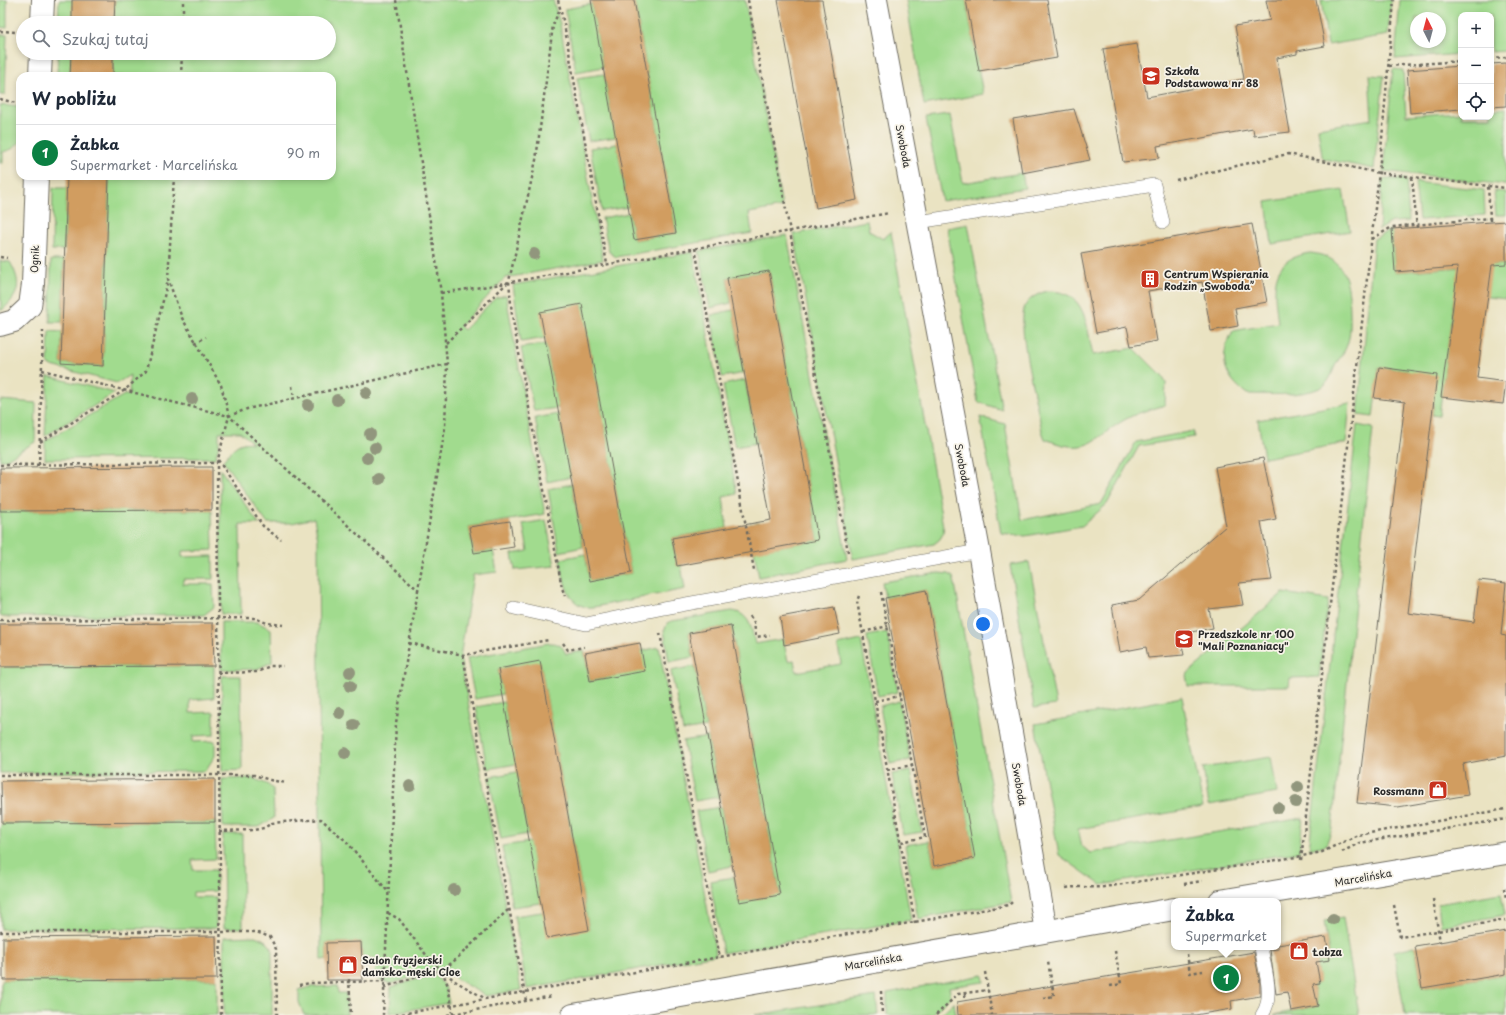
<!DOCTYPE html>
<html lang="pl">
<meta charset="utf-8">
<style>
body{margin:0;font-family:"Playpen Sans",sans-serif;background:#f6f6f7;color:#1f2937}
.controls{position:absolute;right:12px;top:12px;display:grid;overflow:hidden;border-radius:8px;box-shadow:0 2px 6px #0003}
.controls button{width:36px;height:36px;display:grid;place-items:center;padding:0;border:0;border-bottom:1px solid #e0e1e3;background:#fff;color:#1f2937;font:20px sans-serif}
.compass{position:absolute;left:1410px;top:12px;width:36px;height:36px;border-radius:50%;background:#fff;box-shadow:0 2px 6px #0003;rotate:354deg}
.you{position:absolute;left:983px;top:624px;width:14px;height:14px;margin:-10px;border:3px solid #fff;border-radius:50%;background:#1a73e8;box-shadow:0 0 0 6px #1a73e833}
.badge{display:grid;place-items:center;width:26px;height:26px;border-radius:50%;background:#0b8043;color:#fff;font-size:13px;font-weight:700}
.pin{position:absolute;translate:-50% -50%;border:2px solid #fff;box-shadow:0 1px 4px #0006}
.popup{position:absolute;left:1171px;top:898px;width:110px;height:52px;box-sizing:border-box;display:grid;place-content:center;border-radius:8px;background:#fff;filter:drop-shadow(0 1px 3px #0005);font-size:13px;white-space:nowrap;color:#747a83}
.popup b{font-size:15px;color:#1f2937}
.popup::after{content:'';position:absolute;left:50%;top:100%;margin-left:-8px;border:8px solid transparent;border-top-color:#fff}
.list{margin:0;padding:0;list-style:none}
h2{display:flex;justify-content:space-between;align-items:center;height:52px;margin:0;padding:0 16px;font-size:17px}
h2 small{font-size:13px;font-weight:400;color:#747a83}
.list li{display:grid;grid-template-columns:26px 1fr auto;gap:12px;align-items:center;box-sizing:border-box;height:56px;padding:0 16px;border-top:1px solid #e0e1e3}
.list b{display:block;font-size:15px;white-space:nowrap}
.list p{margin:0;font-size:13px;white-space:nowrap;color:#747a83}
.list em{font-size:13px;font-style:normal;color:#747a83}
.icon{flex:none;width:22px;height:22px;fill:none;stroke:currentColor;stroke-width:2;stroke-linecap:round;stroke-linejoin:round}
.map{position:relative;flex:none;width:1506px;height:1015px;overflow:hidden}
.search{position:absolute;background:#fff;box-shadow:0 2px 6px #0003;left:16px;top:16px;width:320px;height:44px;display:flex;align-items:center;gap:10px;box-sizing:border-box;padding:0 14px;border-radius:22px;color:#747a83;font-size:15px}
.panel{position:absolute;background:#fff;box-shadow:0 2px 6px #0003;left:16px;top:72px;width:320px;height:108px;border-radius:12px}
.map>svg:first-child{display:block}
</style>
<div class="map">
<svg width="1506" height="1015" viewBox="0 0 1506 1015">
<rect width="100%" height="100%" fill="#f7f3e8"/>
<filter id="ink" filterUnits="userSpaceOnUse"><feTurbulence type="fractalNoise" baseFrequency=".025" numOctaves="2"/><feDisplacementMap in="SourceGraphic" scale="8" xChannelSelector="R" yChannelSelector="G"/><feConvolveMatrix kernelMatrix="1 2 1 2 8 2 1 2 1" color-interpolation-filters="sRGB"/></filter>
<filter id="wash" filterUnits="userSpaceOnUse"><feTurbulence type="fractalNoise" baseFrequency=".012" numOctaves="4" result="noise"/><feDisplacementMap in="SourceGraphic" scale="16" xChannelSelector="R" yChannelSelector="G"/><feGaussianBlur stdDeviation="0.9" result="paint"/><feColorMatrix in="noise" values="0 0 0 0 0 0 0 0 0 0 0 0 0 0 0 0 0 1.4 0 .05"/><feComposite in="paint" operator="in"/></filter>
<g filter="url(#wash)">
<rect width="100%" height="100%" fill="#eae3c2"/>
<g fill="#a1db8e" stroke="#66835c" fill-rule="evenodd">
<polygon points="0,0 7,0 7,28 0,27"/>
<polygon points="59,0 73,0 72,23 58,23"/>
<path d="M115,0H553L560,24L603,260L505,278L460,326L464,330L495,298L506,295L545,514L469,527L474,553L493,550L497,572L473,575L460,658L521,990L486,996L456,979L455,976L433,971L391,984L376,978L375,958H362L361,942L326,943L327,959L321,960L318,540L314,518L292,523H267L223,461C231,450 238,440 253,443L240,432H219V445L215,458L45,459V441L124,395H129L130,375L117,383L48,365L49,331L62,332L61,363L103,366L109,176H332V76H113V53H329V23H114Z"/>
<polygon points="634,0 745,0 782,207 749,213 752,233 616,257 609,252 602,218 629,213 634,240 676,233"/>
<polygon points="906,0 966,0 983,94 924,105"/>
<polygon points="1321,0 1391,0 1388,35 1328,45"/>
<path d="M1400,0H1506V51L1491,52V15H1461V54L1395,59ZM1416,18H1440V42H1416Z"/>
<polygon points="592,4 603,67 576,72 565,9"/>
<polygon points="0,35 7,35 5,95 0,95"/>
<polygon points="58,53 71,53 70,76 57,76"/>
<polygon points="1393,69 1403,70 1406,116 1461,112 1461,117 1491,117 1491,110 1506,108 1506,185 1383,171"/>
<polygon points="604,74 616,137 589,141 577,78"/>
<polygon points="1369,75 1384,76 1374,169 1324,159 1322,156 1318,128 1372,119"/>
<polygon points="0,105 20,107 20,142 12,149 3,152 3,163 0,163"/>
<polygon points="950,115 963,183 1022,173 1025,188 942,201 926,118"/>
<polygon points="617,144 628,207 602,211 590,148"/>
<polygon points="1382,179 1406,179 1409,221 1392,222 1379,230"/>
<polygon points="1415,182 1484,190 1485,215 1419,220"/>
<polygon points="53,188 67,188 64,250 52,250"/>
<polygon points="1343,190 1350,231 1272,244 1266,202"/>
<polygon points="1494,191 1506,192 1506,215 1496,215"/>
<polygon points="867,221 869,231 883,239 891,232 944,532 940,539 934,544 853,559 794,234"/>
<polygon points="968,224 1002,410 978,402 947,228"/>
<polygon points="1392,229 1395,272 1506,264 1506,299 1489,297 1454,298 1439,416 1432,415 1434,403 1408,371 1379,367 1373,417 1358,415 1374,239"/>
<polygon points="787,235 847,559 759,577 749,524 771,521 776,547 818,540 769,271 727,278 731,303 710,308 699,251"/>
<path d="M693,252L737,494L723,497L727,528L672,538L677,565H681L685,589L594,607C566,610 564,579 560,559L585,554L590,581L631,573L582,305L545,338L521,342L513,285Z"/>
<path d="M1311,253C1346,257 1349,282 1350,311C1350,322 1351,334 1347,345C1345,352 1338,359 1335,366C1331,374 1330,383 1320,388C1299,397 1270,394 1247,394C1223,376 1218,357 1233,331L1278,323C1274,291 1267,258 1311,253Z"/>
<polygon points="51,260 64,260 62,322 50,322"/>
<path d="M0,261L10,262C22,283 20,295 1,311Z"/>
<path d="M1047,291C1087,290 1086,325 1093,355L1134,348L1162,376L1166,383L1165,405C1154,409 1142,411 1132,416C1094,434 1094,459 1045,439L1042,431C1037,404 1018,333 1024,309C1027,299 1037,294 1047,291Z"/>
<polygon points="733,310 744,373 722,377 711,315"/>
<polygon points="546,344 558,408 534,411 521,348"/>
<polygon points="48,376 115,393 45,436"/>
<polygon points="745,380 757,443 735,447 723,385"/>
<polygon points="0,400 36,403 35,442 5,460 0,460"/>
<polygon points="1350,403 1346,443 1264,458 1258,420"/>
<polygon points="559,414 571,477 547,482 535,418"/>
<polygon points="980,417 1005,424 1022,520 1101,504 1136,442 1193,431 1194,437 1139,446 1107,504 1082,526 1025,536 1001,533"/>
<polygon points="1357,425 1373,428 1332,829 1326,845 1309,849"/>
<polygon points="220,469 259,524 240,524 241,614 221,614"/>
<polygon points="572,484 583,547 559,552 548,489"/>
<polygon points="212,510 213,550 182,551 182,557 213,556 213,579 183,579 183,584 213,584 214,607 204,615 2,617 0,614 0,511"/>
<polygon points="546,520 555,566 515,570 512,554 528,551 523,524"/>
<polygon points="1029,562 1056,705 1034,708 1010,565"/>
<polygon points="939,573 949,574 953,577 955,584 1011,902 918,919 905,845 929,841 934,866 975,858 926,590 885,598 882,582"/>
<polygon points="1283,593 1328,600 1319,677 1290,678 1289,686 1188,686 1186,675"/>
<path d="M732,611C750,613 752,630 755,644L783,639L788,661L794,660L796,672L841,664L838,645L861,640L911,920L723,953L710,881L734,877L739,902L780,894L731,626L689,633L693,657L669,662L664,630L668,623L672,621Z"/>
<polygon points="221,622 257,622 271,629 272,662 257,669 221,670"/>
<polygon points="887,632 898,692 878,696 867,636"/>
<path d="M549,643C559,643 562,645 566,654L584,651L590,681L631,673L641,651L659,647L716,955L527,989L514,916L542,912L589,930L540,662L498,669L503,694L475,699L467,658Z"/>
<polygon points="214,666 214,698 190,700 190,713 214,712 214,735 193,736 193,742 215,741 215,756 205,771 0,773 0,667"/>
<polygon points="695,666 706,727 683,731 671,671"/>
<polygon points="222,676 241,676 242,770 222,771"/>
<polygon points="1182,697 1203,807 1078,829 1082,846 1090,853 1303,818 1299,852 1101,885 1059,855 1035,724"/>
<polygon points="899,701 910,760 890,764 880,706"/>
<polygon points="504,702 516,764 487,769 476,707"/>
<polygon points="708,737 719,797 695,801 683,741"/>
<polygon points="1271,757 1277,793 1209,805 1203,768"/>
<polygon points="911,771 922,832 903,835 892,774"/>
<polygon points="517,772 528,834 501,839 489,777"/>
<polygon points="252,778 267,784 273,789 274,818 259,827 223,827 222,779"/>
<polygon points="721,807 732,866 708,871 696,811"/>
<polygon points="215,822 216,859 192,860 193,870 216,870 216,891 193,892 193,897 216,897 216,928 1,929 0,828 2,823"/>
<polygon points="223,834 242,834 243,928 224,928"/>
<polygon points="530,842 541,903 512,907 502,846"/>
<polygon points="1501,893 1505,915 1441,926 1438,904"/>
<polygon points="1343,918 1359,1015 1274,1015 1318,1006 1313,984 1319,983 1316,962 1330,960 1324,921"/>
<polygon points="255,936 265,940 272,948 272,1015 224,1015 224,937"/>
<polygon points="1415,946 1422,988 1506,974 1506,1015 1405,1015 1394,951"/>
<polygon points="434,974 445,986 449,1003 390,1013 391,987"/>
<polygon points="983,975 984,982 949,987 951,996 932,1015 887,1015 887,993"/>
<polygon points="217,979 217,1015 1,1015 1,984 3,980"/>
<polygon points="337,986 338,993 346,993 347,1015 304,1015 299,1002 299,990 310,987"/>
<polygon points="876,996 878,1015 755,1015 768,1013"/>
<polygon points="954,1002 956,1015 940,1015"/>
</g>
<g id="blocks">
<g fill="#d19d61">
<polygon points="72,0 115,0 114,23 72,23"/>
<polygon points="591,0 634,0 676,233 634,240"/>
<polygon points="778,0 822,0 857,200 816,208"/>
<polygon points="966,0 1047,0 1057,58 979,71"/>
<polygon points="1266,0 1316,0 1325,46 1297,51 1297,54 1277,58 1290,132 1254,136 1253,129 1157,146 1159,158 1123,162 1103,49 1137,44 1147,97 1244,79 1235,26 1270,20"/>
<polygon points="71,53 113,53 113,76 70,76"/>
<polygon points="1506,63 1506,106 1491,107 1491,64"/>
<polygon points="1461,66 1461,109 1410,113 1407,70"/>
<polygon points="1074,109 1090,160 1022,173 1013,119"/>
<polygon points="67,176 109,176 103,366 61,363"/>
<polygon points="1506,221 1506,264 1492,265 1477,378 1506,382 1503,404 1441,397 1458,267 1395,272 1392,229"/>
<polygon points="1252,224 1267,302 1235,308 1238,326 1211,331 1202,282 1148,291 1157,341 1131,346 1127,327 1096,333 1081,254"/>
<polygon points="769,271 818,540 677,566 672,538 771,520 727,278"/>
<polygon points="582,304 631,573 590,581 540,312"/>
<polygon points="1379,367 1437,375 1408,613 1474,622 1479,580 1506,583 1501,635 1506,636 1506,756 1463,764 1468,795 1398,807 1357,803 1405,402 1374,398"/>
<polygon points="1263,458 1276,519 1261,522 1272,580 1239,583 1243,605 1209,609 1213,628 1180,634 1184,655 1148,658 1146,647 1120,652 1112,605 1139,600 1226,526 1215,467"/>
<polygon points="212,467 212,510 0,511 0,468"/>
<polygon points="510,521 514,547 474,553 469,527"/>
<polygon points="926,590 975,858 934,866 885,598"/>
<polygon points="834,607 840,634 784,645 780,617"/>
<polygon points="213,623 214,666 0,667 0,624"/>
<polygon points="731,626 780,895 739,902 689,633"/>
<polygon points="640,643 645,671 590,681 585,653"/>
<polygon points="540,661 589,930 547,938 498,669"/>
<polygon points="215,779 215,822 2,823 1,781"/>
<polygon points="1506,931 1506,974 1422,988 1415,946"/>
<polygon points="216,936 217,979 3,980 3,938"/>
<polygon points="1326,937 1330,960 1316,962 1320,983 1313,984 1318,1006 1291,1011 1287,992 1276,994 1270,950 1278,949 1278,945"/>
<polygon points="361,942 363,980 327,980 326,943"/>
<polygon points="1254,952 1260,983 1260,996 1231,1001 1232,1009 1195,1015 958,1015 957,1002"/>
</g>
</g>
</g>
<g filter="url(#ink)">
<use href="#blocks" fill-opacity="0" stroke="#6e6b60" stroke-width="1"/>
<g fill="none" stroke-linecap="round" stroke-linejoin="round">
<g stroke="#6e6b60" stroke-width="14">
<g id="lane">
<polyline points="918,222 1154,185 1163,222"/>
<polyline points="514,608 586,624 664,608 979,551"/>
<path d="M1261,947C1264,967 1275,997 1262,1015"/>
</g>
</g>
<g stroke="#6e6b60" stroke-width="24">
<g id="street">
<polyline points="876,0 979,551 1046,931"/>
<polyline points="42,23 43,0"/>
<polyline points="40,76 41,53"/>
<polyline points="0,325 14,321 30,306 33,284 37,176"/>
</g>
</g>
<g stroke="#6e6b60" stroke-width="24">
<g id="secondary">
<polyline points="1220,901 1506,853"/>
<polyline points="573,1015 1174,909"/>
</g>
</g>
<g stroke="#6e6b60" stroke-width="2.5" stroke-dasharray="3 3" stroke-linecap="butt">
<polyline points="396,0 441,293 447,364 445,428 418,590"/>
<polyline points="558,0 564,24 607,264"/>
<polyline points="748,0 848,552"/>
<polyline points="559,11 553,25 536,160 509,281 512,315 562,588 565,596"/>
<polyline points="183,23 183,0"/>
<polyline points="0,31 17,32"/>
<polyline points="1491,58 1506,57"/>
<polyline points="1389,66 1461,61"/>
<polyline points="181,76 182,53"/>
<polyline points="0,99 20,104"/>
<polyline points="174,176 168,279 182,318 221,385 229,416 418,590 396,723 383,1015"/>
<polyline points="1412,177 1417,228"/>
<polyline points="1176,180 1288,154 1379,173 1506,188"/>
<polyline points="1490,218 1490,222"/>
<polyline points="1372,239 1392,227 1490,218 1488,186"/>
<polyline points="695,248 754,570"/>
<polyline points="0,257 7,258"/>
<polyline points="441,293 495,285 889,213"/>
<polyline points="195,343 206,337"/>
<polyline points="446,343 508,282"/>
<polyline points="42,370 229,416"/>
<polyline points="292,386 294,398"/>
<polyline points="40,442 125,390 146,371 168,280"/>
<polyline points="218,460 263,526 281,540"/>
<polyline points="0,465 217,463"/>
<polyline points="39,465 43,331"/>
<polyline points="881,592 925,837 901,842"/>
<polyline points="859,596 857,601 915,923"/>
<polyline points="750,616 754,623 756,637 770,635"/>
<polyline points="0,620 254,618 267,623 283,625"/>
<polyline points="863,632 888,626"/>
<polyline points="660,633 720,958"/>
<polyline points="409,643 463,655 549,640"/>
<polyline points="563,643 568,650 584,647"/>
<polyline points="463,655 526,1001"/>
<polyline points="218,673 257,672 270,666 283,666"/>
<polyline points="875,701 900,696"/>
<polyline points="887,770 912,765"/>
<polyline points="0,775 254,775 270,780 286,783"/>
<polyline points="219,831 254,830 264,828 272,823 321,819 347,842 389,893"/>
<polyline points="1342,852 1359,843 1506,819"/>
<polyline points="1301,860 1379,173 1394,0"/>
<polyline points="1184,884 1202,881"/>
<path d="M1066,888C1080,886 1091,888 1104,887L1302,856L1322,852L1358,835L1506,809"/>
<polyline points="1504,888 1506,898"/>
<polyline points="1433,899 1440,942"/>
<polyline points="1394,905 1400,937 1506,920"/>
<polyline points="388,913 399,919 430,960 455,981 486,999"/>
<polyline points="0,932 256,932 270,937 276,949 277,1015"/>
<polyline points="1187,954 1190,973 1203,971"/>
<polyline points="985,972 992,1015"/>
<polyline points="349,979 351,1015"/>
<polyline points="299,985 310,983 385,981"/>
<polyline points="1110,986 1121,984 1115,951"/>
<polyline points="384,987 441,970"/>
<polyline points="881,991 882,1015"/>
<polyline points="965,994 966,1000"/>
<polyline points="1043,998 1054,996 1048,962"/>
<polyline points="453,1014 448,986 442,970 453,962 509,909"/>
<polyline points="221,1015 217,463 229,416 247,409 447,364"/>
<polyline points="396,1015 987,909 1009,905 1013,901"/>
<polyline points="447,1015 553,996"/>
<polyline points="936,1015 958,994 988,990"/>
</g>
<use href="#lane" stroke="#fff" stroke-width="13"/>
<use href="#street" stroke="#fff" stroke-width="22"/>
<use href="#secondary" stroke="#fff" stroke-width="22"/>
</g>
<g fill="#91967d">
<circle cx="534" cy="254" r="6"/>
<circle cx="366" cy="393" r="6"/>
<circle cx="192" cy="399" r="6"/>
<circle cx="337" cy="400" r="6"/>
<circle cx="308" cy="405" r="6"/>
<circle cx="370" cy="434" r="6"/>
<circle cx="375" cy="448" r="6"/>
<circle cx="367" cy="458" r="6"/>
<circle cx="379" cy="479" r="6"/>
<circle cx="350" cy="672" r="6"/>
<circle cx="350" cy="686" r="6"/>
<circle cx="340" cy="713" r="6"/>
<circle cx="354" cy="725" r="6"/>
<circle cx="345" cy="753" r="6"/>
<circle cx="410" cy="786" r="6"/>
<circle cx="1298" cy="787" r="6"/>
<circle cx="1296" cy="802" r="6"/>
<circle cx="1278" cy="808" r="6"/>
<circle cx="454" cy="890" r="6"/>
<circle cx="1333" cy="919" r="6"/>
</g>
</g>
<defs>
<g id="school-square" transform="scale(1)"><rect x="-9" y="-9" width="18" height="18" rx="4" fill="#c8321e" stroke="#f7f3e8"/><path d="M0-5L7-2L0 1L-7-2ZM-4 1L0 2.5L4 1V4Q0 6-4 4Z" fill="#fff"/></g>
<g id="building-square" transform="scale(1)"><rect x="-9" y="-9" width="18" height="18" rx="4" fill="#c8321e" stroke="#f7f3e8"/><path d="M-4-6H4V6H1V3H-1V6H-4ZM-2.5-4.3h1.7v1.8h-1.7ZM.8-4.3h1.7v1.8H.8ZM-2.5-1h1.7V.8h-1.7ZM.8-1h1.7V.8H.8Z" fill="#fff"/></g>
<g id="shop-square" transform="scale(1)"><rect x="-9" y="-9" width="18" height="18" rx="4" fill="#c8321e" stroke="#f7f3e8"/><path d="M-5-2.5h2.3a2.7 3.5 0 0 1 5.4 0H5L5.5 6h-11ZM-1.5-2.5h3a1.5 2.3 0 0 0-3 0Z" fill="#fff"/></g>
</defs>
<g fill-rule="evenodd">
<use href="#school-square" x="1151" y="76"/>
<use href="#building-square" x="1150" y="279"/>
<use href="#school-square" x="1184" y="639"/>
<use href="#shop-square" x="1438" y="790"/>
<use href="#shop-square" x="1299" y="951"/>
<use href="#shop-square" x="348" y="965"/>
</g>
<g text-anchor="middle" dominant-baseline="central" stroke-width="3.5" stroke-linejoin="round" paint-order="stroke">
<g font-size="10" font-weight="bold" fill="#2b2b2b" stroke="#f7f3e8" text-anchor="start">
<text x="1165" y="70">Szkoła<tspan x="1165" dy="12">Podstawowa nr 88</tspan></text>
<text x="1164" y="273">Centrum Wspierania<tspan x="1164" dy="12">Rodzin „Swoboda”</tspan></text>
<text x="1198" y="633">Przedszkole nr 100<tspan x="1198" dy="12">"Mali Poznaniacy"</tspan></text>
<text x="1424" y="790" text-anchor="end">Rossmann</text>
<text x="1313" y="951">Łobza</text>
<text x="362" y="959">Salon fryzjerski<tspan x="362" dy="12">damsko-męski Cloe</tspan></text>
</g>
<g font-size="10" fill="#2b2b2b" stroke="#f7f3e8">
<text transform="translate(904 146) rotate(79)">Swoboda</text>
<text transform="translate(34 259) rotate(-88)">Ognik</text>
<text transform="translate(963 465) rotate(79)">Swoboda</text>
<text transform="translate(1020 784) rotate(80)">Swoboda</text>
<text transform="translate(1363 877) rotate(-10)">Marcelińska</text>
<text transform="translate(873 961) rotate(-10)">Marcelińska</text>
</g>
</g>
</svg>
<div class="controls">
<button>+</button>
<button>−</button>
<button><svg class="icon" aria-label="locate" viewBox="0 0 24 24"><circle cx="12" cy="12" r="6"/><path d="M12 2v4M12 18v4M2 12h4M18 12h4"/></svg></button>
</div>
<svg class="compass" viewBox="-18 -18 36 36"><path d="M0-13l5 13h-10z" fill="#e53935"/><path d="M0 13l5-13h-10z" fill="#747a83"/></svg>
<div class="you"></div>
<div class="pin badge" style="left:1226px;top:978px">1</div>
<div class="popup"><b>Żabka</b>Supermarket</div>
<div class="search"><svg class="icon" aria-label="search" viewBox="0 0 24 24"><circle cx="10" cy="10" r="6"/><path d="M15 15l6 6"/></svg>Szukaj tutaj</div>
<section class="panel">
<h2>W pobliżu<small></small></h2>
<ul class="list">
<li><span class="badge">1</span><div><b>Żabka</b><p>Supermarket · Marcelińska</p></div><em>90 m</em></li>
</ul>
</section>
</div>
